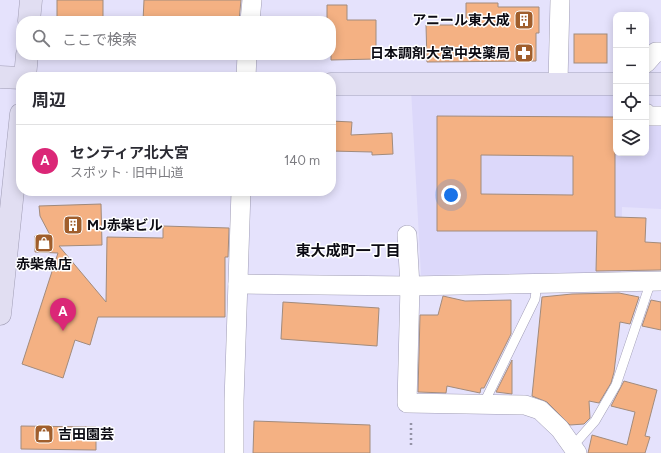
<!DOCTYPE html>
<html lang="ja">
<meta charset="utf-8">
<style>
body{margin:0;font-family:Figtree,"Noto Sans JP",sans-serif;background:#f7f7f7;color:#2b2b33}
.controls{position:absolute;right:12px;top:12px;display:grid;overflow:hidden;border-radius:8px;box-shadow:0 2px 10px #0003}
.controls button{width:36px;height:36px;display:grid;place-items:center;padding:0;border:0;border-bottom:1px solid #e1e1e2;background:#fff;color:#2b2b33;font:20px sans-serif}
.you{position:absolute;left:451px;top:195px;width:14px;height:14px;margin:-10px;border:3px solid #fff;border-radius:50%;background:#1a73e8;box-shadow:0 0 0 6px #1a73e833}
.badge{display:grid;place-items:center;width:26px;height:26px;border-radius:50%;background:#db2777;color:#fff;font-size:13px;font-weight:700}
.pin{position:absolute;translate:-50% -33px;filter:drop-shadow(0 1px 2px #0008)}
.pin::after{content:'';position:absolute;top:21px;width:14px;height:12px;background:inherit;clip-path:polygon(0 0,100% 0,50% 100%)}
.list{margin:0;padding:0;list-style:none}
h2{display:flex;justify-content:space-between;align-items:center;height:52px;margin:0;padding:0 16px;font-size:17px}
h2 small{font-size:13px;font-weight:400;color:#7c7c81}
.list li{display:grid;grid-template-columns:26px 1fr auto;gap:12px;align-items:center;box-sizing:border-box;height:72px;padding:0 16px;border-top:1px solid #e1e1e2}
.list b{display:block;font-size:15px;white-space:nowrap}
.list p{margin:0;font-size:13px;white-space:nowrap;color:#7c7c81}
.list em{font-size:13px;font-style:normal;color:#7c7c81}
.icon{flex:none;width:22px;height:22px;fill:none;stroke:currentColor;stroke-width:2;stroke-linecap:round;stroke-linejoin:round}
.map{position:relative;flex:none;width:661px;height:453px;overflow:hidden}
.search{position:absolute;background:#fff;box-shadow:0 2px 10px #0003;left:16px;top:16px;width:320px;height:44px;display:flex;align-items:center;gap:10px;box-sizing:border-box;padding:0 14px;border-radius:16px;color:#7c7c81;font-size:15px}
.panel{position:absolute;background:#fff;box-shadow:0 2px 10px #0003;left:16px;top:72px;width:320px;height:124px;border-radius:16px}
.map>svg:first-child{display:block}
</style>
<div class="map">
<svg width="661" height="453" viewBox="0 0 661 453">
<rect width="100%" height="100%" fill="#e5e2fc"/>
<polygon fill="#dcd8fa" points="616,87 616,153 646,153 646,122 661,122 661,209 622,207 621,273 421,275 411,89"/>
<g fill="#f4b183" stroke="#a28b7c" fill-rule="evenodd">
<rect x="57" y="0" width="46" height="21"/>
<polygon points="144,0 241,0 239,21 143,21"/>
<polygon points="466,3 498,3 498,7 539,7 539,33 536,33 536,61 427,62 426,25 466,25"/>
<polygon points="327,5 347,5 347,20 376,20 376,59 331,60 331,21 327,21"/>
<rect x="574" y="34" width="33" height="29"/>
<path d="M437,116L615,117V217L646,218L645,242L661,243V270L596,271L597,231H437ZM481,155L573,156V195L481,194Z"/>
<polygon points="331,121 352,122 351,135 392,133 393,154 372,155 372,152 331,151"/>
<polygon points="101,204 102,245 59,246 106,302 107,237 163,238 163,226 229,228 228,257 225,257 225,317 98,317 90,345 75,340 63,378 22,364 58,253 35,252 35,236 50,235 40,216 39,206"/>
<polygon points="619,293 639,297 630,324 620,322 614,372 611,383 599,403 589,401 590,418 584,424 570,425 547,402 532,396 542,297 572,294"/>
<polygon points="443,296 465,301 511,300 511,334 484,388 481,388 480,393 447,386 446,393 418,392 420,315 438,315"/>
<polygon points="651,300 661,302 661,330 642,326"/>
<polygon points="283,302 379,308 377,346 281,339"/>
<polygon points="512,360 512,394 496,392"/>
<polygon points="624,381 657,390 645,436 650,437 645,453 588,453 592,435 627,445 635,412 611,406"/>
<polygon points="254,421 370,425 370,453 253,453"/>
<polygon points="21,426 96,427 96,450 21,449"/>
</g>
<g fill="none" stroke-linecap="round" stroke-linejoin="round">
<g stroke="#a09db5" stroke-width="10">
<g id="lane">
<polyline points="484,403 535,299 537,283"/>
<polyline points="572,447 595,421 616,385 651,281"/>
</g>
</g>
<g stroke="#a09db5" stroke-width="20">
<g id="street">
<polyline points="250,21 252,0"/>
<polyline points="646,63 656,52 661,52"/>
<polyline points="246,77 247,55"/>
<polyline points="558,82 560,0"/>
<polyline points="646,113 648,116 661,116"/>
<polyline points="407,235 410,286 407,403 525,405 540,410 560,429 577,453"/>
<polyline points="238,284 410,286 661,281"/>
<polyline points="234,453 234,401 241,191"/>
</g>
</g>
<g stroke="#a09db5" stroke-width="23">
<g id="secondary">
<polyline points="29,21 31,0"/>
<polyline points="0,77 21,78"/>
<polyline points="25,77 27,55"/>
<polyline points="331,84 616,84"/>
<polyline points="646,84 661,84"/>
<polyline points="0,314 21,114"/>
</g>
</g>
<polyline stroke="#9593a7" stroke-width="2.5" stroke-dasharray="2 3" stroke-linecap="butt" points="411,445 411,422"/>
<use href="#lane" stroke="#fff" stroke-width="9"/>
<use href="#street" stroke="#fff" stroke-width="19"/>
<use href="#secondary" stroke="#e1def2" stroke-width="22"/>
</g>
<defs>
<g id="building-square" transform="scale(1)"><rect x="-9" y="-9" width="18" height="18" rx="4" fill="#a05e2c" stroke="#fff"/><path d="M-4-6H4V6H1V3H-1V6H-4ZM-2.5-4.3h1.7v1.8h-1.7ZM.8-4.3h1.7v1.8H.8ZM-2.5-1h1.7V.8h-1.7ZM.8-1h1.7V.8H.8Z" fill="#fff"/></g>
<g id="pharmacy-square" transform="scale(1)"><rect x="-9" y="-9" width="18" height="18" rx="4" fill="#a05e2c" stroke="#fff"/><path d="M-2-6h4v4h4v4h-4v4h-4v-4h-4v-4h4Z" fill="#fff"/></g>
<g id="shop-square" transform="scale(1)"><rect x="-9" y="-9" width="18" height="18" rx="4" fill="#a05e2c" stroke="#fff"/><path d="M-5-2.5h2.3a2.7 3.5 0 0 1 5.4 0H5L5.5 6h-11ZM-1.5-2.5h3a1.5 2.3 0 0 0-3 0Z" fill="#fff"/></g>
</defs>
<g fill-rule="evenodd">
<use href="#building-square" x="524" y="20"/>
<use href="#pharmacy-square" x="524" y="53"/>
<use href="#building-square" x="73" y="225"/>
<use href="#shop-square" x="44" y="243"/>
<use href="#shop-square" x="44" y="434"/>
</g>
<g text-anchor="middle" dominant-baseline="central" stroke-width="3" stroke-linejoin="round" paint-order="stroke">
<g font-size="14" font-weight="bold" fill="#0c0b13" stroke="#fff" text-anchor="end">
<text x="510" y="20">アニール東大成</text>
<text x="510" y="53">日本調剤大宮中央薬局</text>
<text x="87" y="225" text-anchor="start">MJ赤柴ビル</text>
<text x="44" y="264" text-anchor="middle">赤柴魚店</text>
<text x="58" y="434" text-anchor="start">吉田園芸</text>
</g>
<g font-size="15" font-weight="bold" fill="#0c0b13" stroke="#fff">
<text x="348" y="251">東大成町一丁目</text>
</g>
</g>
</svg>
<div class="controls">
<button>+</button>
<button>−</button>
<button><svg class="icon" aria-label="locate" viewBox="0 0 24 24"><circle cx="12" cy="12" r="6"/><path d="M12 2v4M12 18v4M2 12h4M18 12h4"/></svg></button>
<button><svg class="icon" aria-label="layers" viewBox="0 0 24 24"><path d="M12 4l9 5-9 5-9-5zM3 14l9 5 9-5"/></svg></button>
</div>
<div class="you"></div>
<div class="pin badge" style="left:63px;top:331px">A</div>
<div class="search"><svg class="icon" aria-label="search" viewBox="0 0 24 24"><circle cx="10" cy="10" r="6"/><path d="M15 15l6 6"/></svg>ここで検索</div>
<section class="panel">
<h2>周辺<small></small></h2>
<ul class="list">
<li><span class="badge">A</span><div><b>センティア北大宮</b><p>スポット · 旧中山道</p></div><em>140 m</em></li>
</ul>
</section>
</div>
